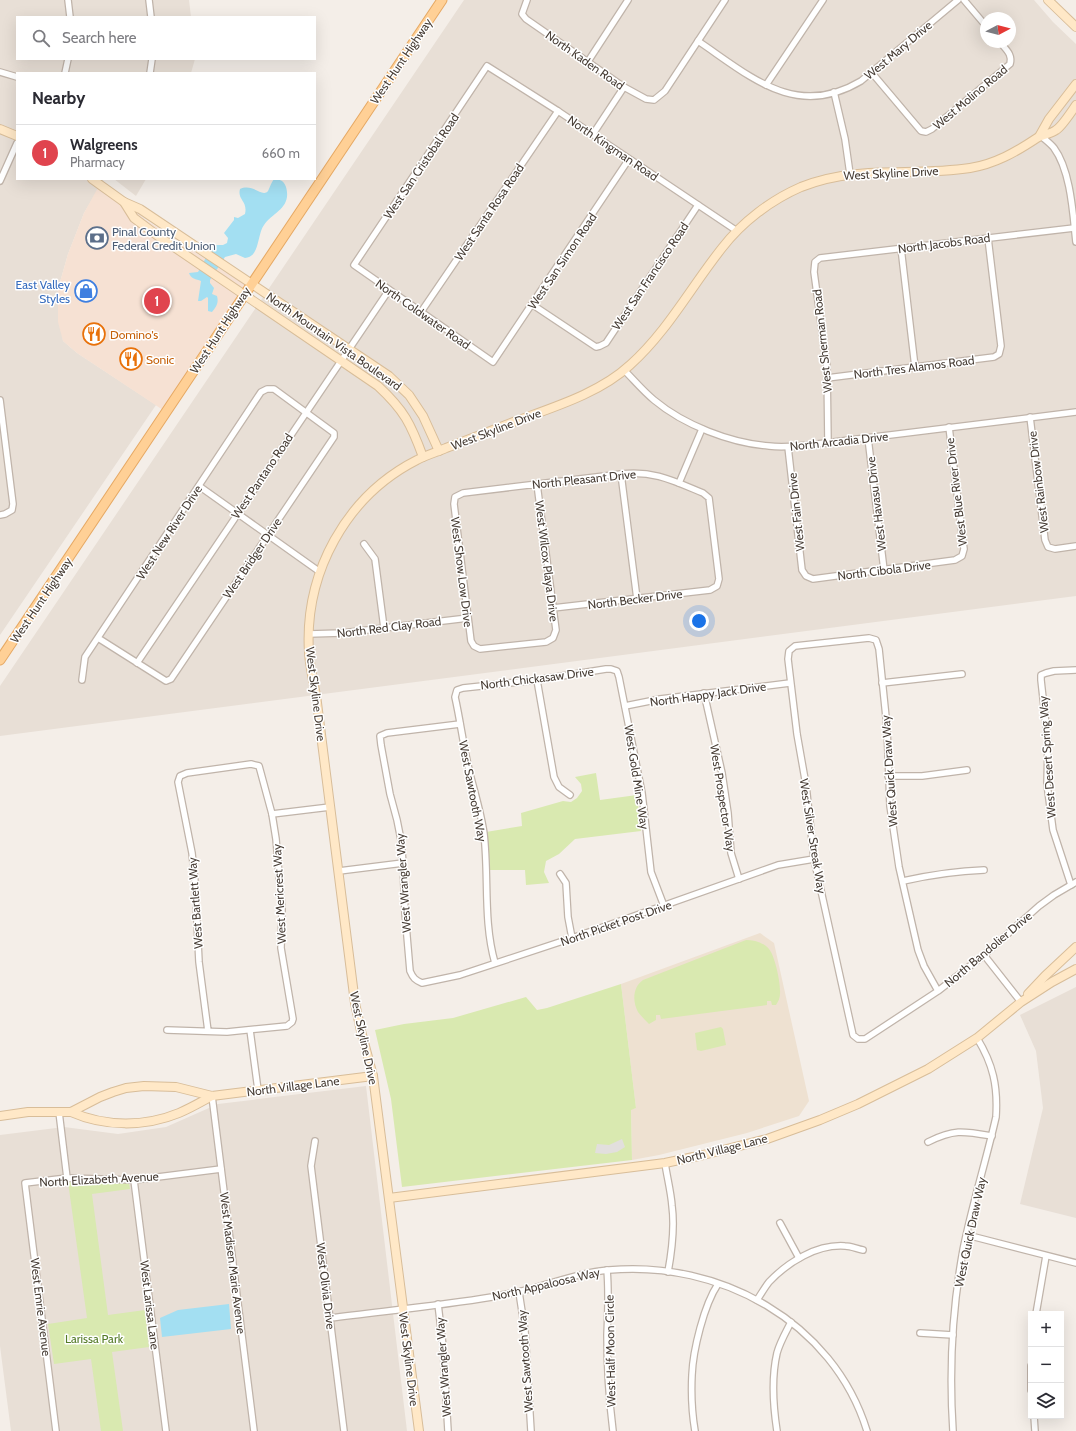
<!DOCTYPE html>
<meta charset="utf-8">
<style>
body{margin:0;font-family:Cabin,sans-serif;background:#f7f7f7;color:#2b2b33}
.controls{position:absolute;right:12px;bottom:12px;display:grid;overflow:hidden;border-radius:0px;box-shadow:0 4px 16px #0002}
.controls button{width:36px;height:36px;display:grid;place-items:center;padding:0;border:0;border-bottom:1px solid #e1e1e2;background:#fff;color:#2b2b33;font:20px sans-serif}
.compass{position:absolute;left:980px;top:12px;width:36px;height:36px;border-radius:50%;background:#fff;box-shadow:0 4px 16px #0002;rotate:83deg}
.you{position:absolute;left:699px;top:621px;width:14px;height:14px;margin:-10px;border:3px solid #fff;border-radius:50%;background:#1a73e8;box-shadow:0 0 0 6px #1a73e833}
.badge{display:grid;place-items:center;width:26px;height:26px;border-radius:50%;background:#0f766e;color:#fff;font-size:13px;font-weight:700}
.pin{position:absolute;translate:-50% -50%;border:2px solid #fff;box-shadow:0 1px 4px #0006}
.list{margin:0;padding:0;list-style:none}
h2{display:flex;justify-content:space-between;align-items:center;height:52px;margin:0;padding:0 16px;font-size:17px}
h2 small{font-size:13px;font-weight:400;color:#7c7c81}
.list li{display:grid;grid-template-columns:26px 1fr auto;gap:12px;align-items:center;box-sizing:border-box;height:56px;padding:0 16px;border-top:1px solid #e1e1e2}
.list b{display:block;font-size:15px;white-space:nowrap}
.list p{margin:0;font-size:13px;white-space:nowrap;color:#7c7c81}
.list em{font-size:13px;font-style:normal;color:#7c7c81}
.icon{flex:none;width:22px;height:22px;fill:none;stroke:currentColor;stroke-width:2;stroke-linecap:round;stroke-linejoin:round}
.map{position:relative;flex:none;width:1076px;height:1431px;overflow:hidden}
.search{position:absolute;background:#fff;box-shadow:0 4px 16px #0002;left:16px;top:16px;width:300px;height:44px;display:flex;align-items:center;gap:10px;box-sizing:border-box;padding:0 14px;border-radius:0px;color:#7c7c81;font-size:15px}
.panel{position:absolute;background:#fff;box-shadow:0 4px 16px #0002;left:16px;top:72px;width:300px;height:108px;border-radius:0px}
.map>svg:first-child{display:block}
</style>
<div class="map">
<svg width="1076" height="1431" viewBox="0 0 1076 1431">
<rect width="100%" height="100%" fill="#f4eee8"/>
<g fill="#e8dfd6" fill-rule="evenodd">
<polygon points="0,0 189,0 191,17 17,17 17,59 195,59 191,73 17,73 17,179 104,179 84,213 68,254 58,289 63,341 77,353 156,405 0,635"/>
<path d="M464,0H1034L1053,22L1076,44V596L0,736V686ZM986,18H1010V42H986Z"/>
<polygon points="114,179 146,179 136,196"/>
<polygon points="1076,987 1076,1218 1020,1204 1043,1108 1036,1051 1020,1015"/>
<polygon points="366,1086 407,1431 11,1431 0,1346 0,1135 64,1127 118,1134 166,1127 218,1104"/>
</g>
<polygon fill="#f6e1d3" points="100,184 146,220 248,287 166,412 77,353 63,341 58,322 58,289 68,254 84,213"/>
<polygon fill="#eee1d1" points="760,933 774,943 809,1101 799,1116 747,1133 659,1155 632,1160 631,1109 636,1108 621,984"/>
<g fill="#d9e9b0">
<polygon points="596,773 600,800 637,795 641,831 575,839 559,854 546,861 544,872 549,883 526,885 525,870 489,870 486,832 522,826 521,813 563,801 571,802 577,798 582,791 581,784 575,777"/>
<path d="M746,940C754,940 763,942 769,949C775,956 781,984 780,994C780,998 778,1002 776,1005H772L771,1001H767V1005L661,1019L660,1015H656V1020L649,1024C645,1020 641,1016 638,1012C632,1001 633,987 643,980Z"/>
<polygon points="621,984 636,1108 631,1110 632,1160 402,1187 391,1099 375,1030 404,1024 453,1018 526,997 537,1010 547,1008"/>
<polygon points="721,1027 723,1029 726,1045 701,1051 697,1050 695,1033"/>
<polygon points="68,1182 129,1183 130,1189 92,1194 108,1315 145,1310 149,1347 112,1352 123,1431 101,1431 91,1359 54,1364 48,1324 87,1318"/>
</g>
<polygon fill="#e2dfdd" points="622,1139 625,1147 617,1152 606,1154 595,1153 597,1144 609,1145"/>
<g fill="#a3dff2">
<path d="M274,179C280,179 284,181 286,187C292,208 273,212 264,225C257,234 260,257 245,258L236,254L225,257L210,280V283L214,288L212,294L217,296C219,303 216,307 212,312L208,311V298L207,297L201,301H198L201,281C196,279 191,279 189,273L198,272L213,245H223L227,243L228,238L224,233L234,220V217L238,218L245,214C248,201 237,200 240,189C253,183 262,198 268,191C270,187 271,183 274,179Z"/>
<polygon points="229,1304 231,1329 162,1337 160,1318 178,1310"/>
</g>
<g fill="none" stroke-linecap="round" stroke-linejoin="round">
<g stroke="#c0b4aa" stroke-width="8">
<g id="street">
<polyline points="68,0 70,17"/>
<polyline points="149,0 151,17"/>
<polyline points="527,0 522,14 526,19 624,87 646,99 654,100 665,91 725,0"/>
<polyline points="964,0 986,26"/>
<path d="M698,41C750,76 796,120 861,81L958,0"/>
<polyline points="587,63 628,0"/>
<polyline points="0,72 17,77"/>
<polyline points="65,73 68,59"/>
<polyline points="150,73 152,59"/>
<path d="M872,73L921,131L926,132L932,129L1010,64C1013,54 1005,49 1000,42"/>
<polyline points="766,85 823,0"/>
<polyline points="834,92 845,139 850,174"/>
<polyline points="593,134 624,87"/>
<path d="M1040,135C1044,139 1050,143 1054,148C1071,171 1073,215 1076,242"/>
<polyline points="629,159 493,362 354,265 487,66 558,111 737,231"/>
<polyline points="0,181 17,143"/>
<polyline points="901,248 915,367"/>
<polyline points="533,305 596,347 600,346 606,343 698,205"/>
<polyline points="421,312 558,111"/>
<path d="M624,370C634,380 643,391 654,400C684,425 730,443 769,446C785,448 801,446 817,444L1076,412"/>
<polyline points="827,378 994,357 999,354 1001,346 988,238"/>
<polyline points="0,400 13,504 12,510 5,514 0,515"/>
<polyline points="1030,417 1045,540 1048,547 1055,549 1076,546"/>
<polyline points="868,438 884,570"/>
<polyline points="828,443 827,367 814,272 815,262 820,258 1074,228"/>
<polyline points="788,447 802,570 806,576 813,579 955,560 962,556 964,549 949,427"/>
<polyline points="621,474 637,599"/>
<polyline points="679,483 702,429"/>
<path d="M537,484L556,630L553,638L546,642L480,649L474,646L471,641L454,504L455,497L463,493L621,474C653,470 674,481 703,493L709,498L719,579L717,586L710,590L553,608"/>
<polyline points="199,486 320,572"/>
<polyline points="364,544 375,559 384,628"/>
<polyline points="309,634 342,633 468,618"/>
<polyline points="137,663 389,290"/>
<polyline points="82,680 85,657 261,392 267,389 274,389 334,433 334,437 171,679 166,681 98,638"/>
<polyline points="537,680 554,777 559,787 570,795"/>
<polyline points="882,683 962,674"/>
<polyline points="704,693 722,773 728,813 731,853 739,879"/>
<polyline points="625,706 660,699 790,683"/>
<path d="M460,724L387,733L380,736L381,745L390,794L397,820L401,840L403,863L405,913L410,971C413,978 415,980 422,983L460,975L572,938L778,865L814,859"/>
<polyline points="888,776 922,776 967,770"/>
<polyline points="272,814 330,807"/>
<polyline points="339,871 403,863"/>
<polyline points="560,874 566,883 568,917 572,938"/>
<path d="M903,881C930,875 956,871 984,870"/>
<polyline points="1071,885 1053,830 1047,784 1048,743 1041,680 1041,675 1046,673 1054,671 1076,670"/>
<polyline points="984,955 1021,1002"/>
<path d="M495,963C483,921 489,877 484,834C481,811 473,788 468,765C463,743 460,719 455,697L457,690L463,688L537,680L606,669H611L617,671L619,677L642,793L651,872L664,906"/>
<polyline points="938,991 924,966 918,950 899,867 890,806 887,727 879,649 876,640 869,638 795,646 789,651 788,659 797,734 806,785 814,859 851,1026 853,1035 858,1039 865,1039 938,991 984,955 1039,906 1054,895 1076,882"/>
<polyline points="167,1030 227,1032 287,1026 292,1022 293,1019 281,948 282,909 276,839 272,814 259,766 251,764 187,773 180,776 178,782 192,853 195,882 199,962 208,1031"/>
<polyline points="250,1030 258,1090"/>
<polyline points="212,1096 254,1431"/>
<polyline points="59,1112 67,1178"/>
<polyline points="315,1141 311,1166 344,1431"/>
<path d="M928,1142C954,1129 963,1131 992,1136"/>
<path d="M665,1163C667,1177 671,1192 672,1206C675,1228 672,1250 668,1272"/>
<polyline points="134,1180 166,1431"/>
<polyline points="780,1223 799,1258"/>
<polyline points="967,1235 1076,1263"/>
<path d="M607,1270C609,1292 608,1313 607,1335C607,1367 609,1399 613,1431"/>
<polyline points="519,1292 525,1331 531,1431"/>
<path d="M757,1300C761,1294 765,1287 769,1282C788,1262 817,1244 845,1246C851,1246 857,1249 863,1250"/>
<polyline points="438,1304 443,1346 448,1431"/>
<polyline points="1036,1314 1046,1256"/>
<path d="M330,1318C384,1311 438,1306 492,1297C506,1294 520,1292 534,1288C559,1281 583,1272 609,1270C719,1260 833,1321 867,1431"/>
<polyline points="920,1333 953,1335"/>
<polyline points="1031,1366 1031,1390"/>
<polyline points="1034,1416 1035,1431"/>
<polyline points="56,1431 25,1183 67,1178 134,1180 221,1169"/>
<path d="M695,1431C692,1413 691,1394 692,1375C693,1350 704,1305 718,1284"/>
<path d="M777,1431C773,1405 771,1379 777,1353C780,1342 786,1332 791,1322"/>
<path d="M953,1431C949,1370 952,1310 963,1250C972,1205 986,1161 996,1117C998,1086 993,1064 977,1038"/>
</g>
</g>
<g stroke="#d8bd99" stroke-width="10">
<g id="secondary">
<polyline points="1048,0 1076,27"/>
<polyline points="0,129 17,136"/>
<polyline points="1040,135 1049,119 1076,84"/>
<polyline points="92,179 124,202 140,209 389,376 409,395 423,416 439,451"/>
<path d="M124,202L134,218L158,236L378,386C404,410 411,424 423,457"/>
<polyline points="1028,994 1045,976 1076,947"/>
<path d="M71,1112C105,1127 145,1127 179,1113C191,1108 201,1102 212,1096"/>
<polyline points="0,1116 28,1112 71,1112 100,1097 113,1092 126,1088 144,1086 176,1087 212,1096 373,1076"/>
<polyline points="389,1198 665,1163 703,1155 767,1139 820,1120 858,1104 928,1069 977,1038 1021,1002 1052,982 1076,969"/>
<path d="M419,1431L373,1076L361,1031L355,1003L316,695C313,681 310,667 309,653C304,573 346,496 417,460C426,455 437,452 446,448C470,439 493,430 516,421C554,407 600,393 630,365C667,332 691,287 722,248C742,222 771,200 801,187C859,164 911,177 970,168C995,164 1016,152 1037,138C1043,134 1051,134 1056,130C1061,127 1072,111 1076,105"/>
</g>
</g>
<g stroke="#e6a964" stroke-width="11">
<path id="primary" d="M0,660C148,440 294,220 442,0"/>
</g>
<use href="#street" stroke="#fff" stroke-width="5.5"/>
<use href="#secondary" stroke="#ffe8c7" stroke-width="8"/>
<use href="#primary" stroke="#ffd096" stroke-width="9"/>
</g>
<defs>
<g id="bank-ring" transform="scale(1.15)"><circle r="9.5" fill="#fff" stroke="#5c6f8a" stroke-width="1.5"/><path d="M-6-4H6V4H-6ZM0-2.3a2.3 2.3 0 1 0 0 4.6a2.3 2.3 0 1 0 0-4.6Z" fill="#5c6f8a"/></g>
<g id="shop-ring" transform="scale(1.15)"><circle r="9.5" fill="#fff" stroke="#3f7fe0" stroke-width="1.5"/><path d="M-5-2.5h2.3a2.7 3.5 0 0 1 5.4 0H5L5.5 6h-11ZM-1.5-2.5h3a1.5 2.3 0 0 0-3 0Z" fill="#3f7fe0"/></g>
<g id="restaurant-ring" transform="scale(1.15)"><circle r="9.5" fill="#fff" stroke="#e8710a" stroke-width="1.5"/><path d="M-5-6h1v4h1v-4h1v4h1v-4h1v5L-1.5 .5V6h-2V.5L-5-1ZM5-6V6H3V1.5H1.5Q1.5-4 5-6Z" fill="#e8710a"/></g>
</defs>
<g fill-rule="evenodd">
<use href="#bank-ring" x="97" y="238"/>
<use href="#shop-ring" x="86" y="291"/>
<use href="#restaurant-ring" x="94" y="334"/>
<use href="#restaurant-ring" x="131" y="359"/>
</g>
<g text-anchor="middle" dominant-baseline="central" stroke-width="3" stroke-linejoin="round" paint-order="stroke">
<g font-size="12" fill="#483e36" stroke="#fff">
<text transform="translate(898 50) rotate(-40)">West Mary Drive</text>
<text transform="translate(585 60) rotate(35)">North Kaden Road</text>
<text transform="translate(401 61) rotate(-56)">West Hunt Highway</text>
<text transform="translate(970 97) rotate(-40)">West Molino Road</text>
<text transform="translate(613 148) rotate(34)">North Kingman Road</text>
<text transform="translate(421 166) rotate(-56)">West San Cristobal Road</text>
<text transform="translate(891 173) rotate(-3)">West Skyline Drive</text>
<text transform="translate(489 212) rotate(-56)">West Santa Rosa Road</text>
<text transform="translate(944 243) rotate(-7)">North Jacobs Road</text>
<text transform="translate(562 261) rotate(-56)">West San Simon Road</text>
<text transform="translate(650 276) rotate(-56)">West San Francisco Road</text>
<text transform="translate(423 314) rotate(35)">North Coldwater Road</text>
<text transform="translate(220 330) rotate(-57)">West Hunt Highway</text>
<text transform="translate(334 341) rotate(35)">North Mountain Vista Boulevard</text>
<text transform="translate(822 341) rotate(-96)">West Sherman Road</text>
<text transform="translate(914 367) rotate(-7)">North Tres Alamos Road</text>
<text transform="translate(496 429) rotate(-21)">West Skyline Drive</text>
<text transform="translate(839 441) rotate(-6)">North Arcadia Drive</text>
<text transform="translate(262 476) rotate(-56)">West Pantano Road</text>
<text transform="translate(584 479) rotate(-6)">North Pleasant Drive</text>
<text transform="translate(1038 482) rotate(-97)">West Rainbow Drive</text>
<text transform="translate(956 492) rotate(-97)">West Blue River Drive</text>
<text transform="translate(876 504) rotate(-97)">West Havasu Drive</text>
<text transform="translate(796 512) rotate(-96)">West Fain Drive</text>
<text transform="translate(169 532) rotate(-57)">West New River Drive</text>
<text transform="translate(252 558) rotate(-56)">West Bridger Drive</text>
<text transform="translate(547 561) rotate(83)">West Wilcox Playa Drive</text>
<text transform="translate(884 570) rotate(-7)">North Cibola Drive</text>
<text transform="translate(462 572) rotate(83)">West Show Low Drive</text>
<text transform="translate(635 599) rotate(-7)">North Becker Drive</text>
<text transform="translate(41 600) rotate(-56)">West Hunt Highway</text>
<text transform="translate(389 627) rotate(-7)">North Red Clay Road</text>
<text transform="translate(537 678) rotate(-7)">North Chickasaw Drive</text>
<text transform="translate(316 694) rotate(83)">West Skyline Drive</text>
<text transform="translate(708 694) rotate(-8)">North Happy Jack Drive</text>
<text transform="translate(1047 757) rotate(-94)">West Desert Spring Way</text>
<text transform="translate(889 771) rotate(-94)">West Quick Draw Way</text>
<text transform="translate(637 777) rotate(81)">West Gold Mine Way</text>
<text transform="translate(473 791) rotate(79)">West Sawtooth Way</text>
<text transform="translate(723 798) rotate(81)">West Prospector Way</text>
<text transform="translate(813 836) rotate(81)">West Silver Streak Way</text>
<text transform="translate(403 883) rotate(-94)">West Wrangler Way</text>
<text transform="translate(279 894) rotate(-93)">West Mericrest Way</text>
<text transform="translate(195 903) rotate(-94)">West Bartlett Way</text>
<text transform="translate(616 923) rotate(-19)">North Picket Post Drive</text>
<text transform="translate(988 949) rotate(-40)">North Bandolier Drive</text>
<text transform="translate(364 1038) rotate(78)">West Skyline Drive</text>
<text transform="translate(293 1086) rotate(-7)">North Village Lane</text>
<text transform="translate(722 1149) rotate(-14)">North Village Lane</text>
<text transform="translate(99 1179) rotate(-3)">North Elizabeth Avenue</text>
<text transform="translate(970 1232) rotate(-78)">West Quick Draw Way</text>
<text transform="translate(233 1263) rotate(83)">West Madisen Marie Avenue</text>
<text transform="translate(546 1284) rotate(-13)">North Appaloosa Way</text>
<text transform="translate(326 1286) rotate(83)">West Olivia Drive</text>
<text transform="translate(150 1305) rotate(83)">West Larissa Lane</text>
<text transform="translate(41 1307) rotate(83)">West Emrie Avenue</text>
<text transform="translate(610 1351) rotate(-91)">West Half Moon Circle</text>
<text transform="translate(409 1359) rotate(83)">West Skyline Drive</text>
<text transform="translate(525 1361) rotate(-94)">West Sawtooth Way</text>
<text transform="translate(443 1367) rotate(-94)">West Wrangler Way</text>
</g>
<g font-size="12" fill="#4e5e75" stroke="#fff" text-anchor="start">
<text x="112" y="231">Pinal County<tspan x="112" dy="14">Federal Credit Union</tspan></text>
</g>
<g font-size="12" fill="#366cbe" stroke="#fff" text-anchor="end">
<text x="70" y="284">East Valley<tspan x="70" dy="14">Styles</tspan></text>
</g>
<g font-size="12" fill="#c56008" stroke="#fff" text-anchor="start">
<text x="110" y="334">Domino's</text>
<text x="146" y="359">Sonic</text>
</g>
<g font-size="12" fill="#557b28" stroke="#fff">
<text x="94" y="1338">Larissa Park</text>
</g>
</g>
</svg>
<div class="controls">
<button>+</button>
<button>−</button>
<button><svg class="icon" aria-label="layers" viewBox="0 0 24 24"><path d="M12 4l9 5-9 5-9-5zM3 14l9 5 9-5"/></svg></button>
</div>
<svg class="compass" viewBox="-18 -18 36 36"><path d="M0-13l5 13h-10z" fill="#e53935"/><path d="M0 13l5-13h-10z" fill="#7c7c81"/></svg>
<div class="you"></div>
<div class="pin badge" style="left:157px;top:301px;background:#e0444e">1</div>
<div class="search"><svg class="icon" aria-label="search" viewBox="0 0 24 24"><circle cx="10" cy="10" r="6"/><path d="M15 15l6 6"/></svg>Search here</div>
<section class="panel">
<h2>Nearby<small></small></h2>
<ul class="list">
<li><span class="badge" style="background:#e0444e">1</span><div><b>Walgreens</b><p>Pharmacy</p></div><em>660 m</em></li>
</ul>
</section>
</div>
